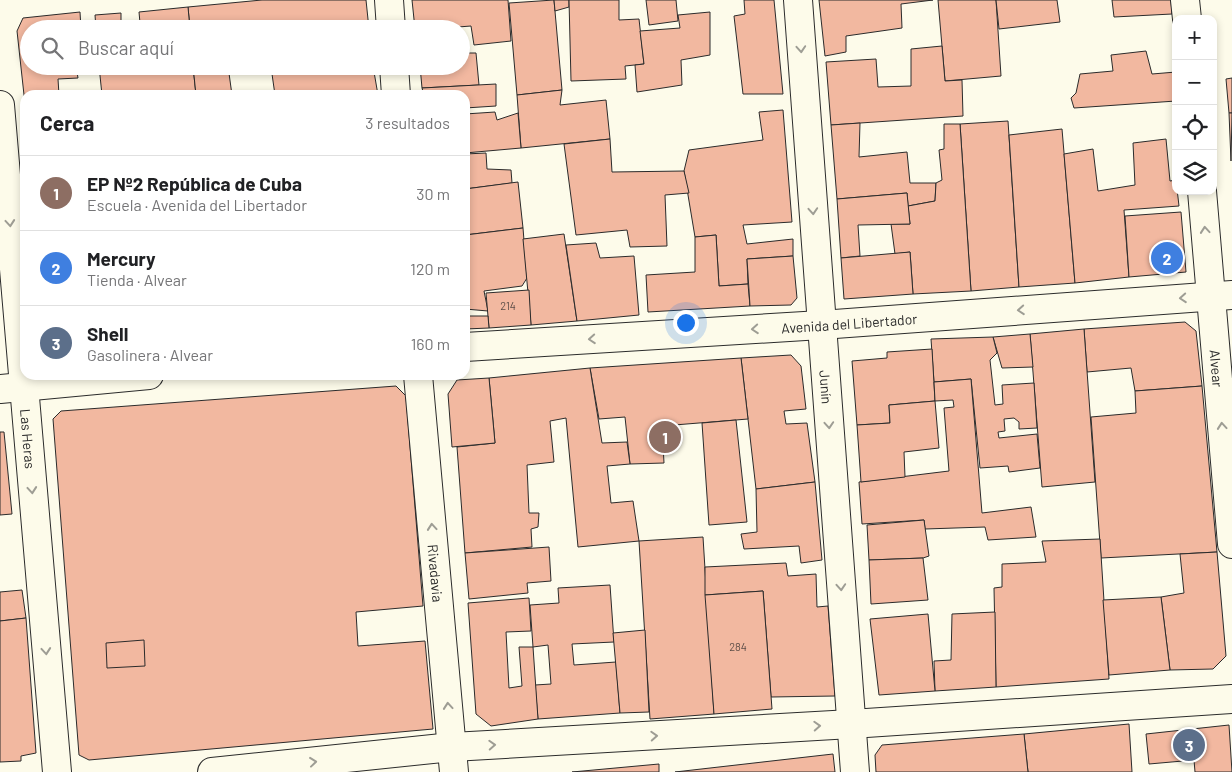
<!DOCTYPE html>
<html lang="es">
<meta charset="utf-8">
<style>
body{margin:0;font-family:Barlow,sans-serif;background:#f6f6f6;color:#202124}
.controls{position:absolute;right:15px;top:15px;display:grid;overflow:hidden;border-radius:10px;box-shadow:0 2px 8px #0003}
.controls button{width:45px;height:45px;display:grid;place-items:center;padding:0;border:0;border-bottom:1px solid #e0e0e0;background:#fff;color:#202124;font:25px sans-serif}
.you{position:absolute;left:685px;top:322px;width:18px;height:18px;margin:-12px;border:4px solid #fff;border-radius:50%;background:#1a73e8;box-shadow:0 0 0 8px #1a73e833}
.badge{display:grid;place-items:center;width:32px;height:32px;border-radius:50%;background:#0f766e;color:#fff;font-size:16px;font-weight:700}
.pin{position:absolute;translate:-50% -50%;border:2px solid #fff;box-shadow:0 1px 5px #0006}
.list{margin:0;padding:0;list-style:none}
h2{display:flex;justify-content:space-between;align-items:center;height:65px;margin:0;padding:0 20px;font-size:21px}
h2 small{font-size:16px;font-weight:400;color:#757577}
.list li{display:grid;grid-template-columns:32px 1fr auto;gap:15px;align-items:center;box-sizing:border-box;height:75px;padding:0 20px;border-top:1px solid #e0e0e0}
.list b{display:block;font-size:19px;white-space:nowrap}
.list p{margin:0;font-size:16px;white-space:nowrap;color:#757577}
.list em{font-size:16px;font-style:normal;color:#757577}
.icon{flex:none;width:28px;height:28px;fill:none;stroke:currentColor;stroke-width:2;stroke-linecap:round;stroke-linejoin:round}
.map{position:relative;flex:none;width:1232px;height:772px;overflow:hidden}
.search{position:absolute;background:#fff;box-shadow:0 2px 8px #0003;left:20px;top:20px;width:450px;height:55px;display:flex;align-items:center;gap:12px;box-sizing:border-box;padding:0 18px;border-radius:28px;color:#757577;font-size:19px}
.panel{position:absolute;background:#fff;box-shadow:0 2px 8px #0003;left:20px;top:90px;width:450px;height:290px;border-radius:15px}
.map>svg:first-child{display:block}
</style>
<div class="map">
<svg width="1232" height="772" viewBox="0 0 1232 772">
<rect width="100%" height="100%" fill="#fdfbea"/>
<g fill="#f2b8a0" stroke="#2b2b2b">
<polygon points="262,0 366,0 369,29 190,29 188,7"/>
<polygon points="412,0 508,0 511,41 474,45 471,26 458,27 459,29 415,29"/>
<polygon points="554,0 562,90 517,95 509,3"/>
<polygon points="554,0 569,0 569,7 555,11"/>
<polygon points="569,0 619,0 619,20 639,19 644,64 625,66 626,79 571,81"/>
<polygon points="646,0 676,0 678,21 649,25"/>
<polygon points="744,0 774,0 783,94 743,94 734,16 745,14"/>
<polygon points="819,0 933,0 901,4 902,28 846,36 846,52 825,56"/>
<polygon points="938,0 996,0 1001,76 945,81"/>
<polygon points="996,0 1057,0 1060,22 999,29"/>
<polygon points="1112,0 1171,0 1172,14 1114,17"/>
<polygon points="188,7 190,29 96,29 95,15 121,13 121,24 140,23 139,12"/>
<polygon points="80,12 81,29 29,29 29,66 76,66 78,78 58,79 59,95 25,95 25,104 17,31 23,18"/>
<polygon points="710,12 710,55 681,60 682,85 637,92 635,65 644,64 640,31 680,28 678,15"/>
<polygon points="942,46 945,81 962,80 963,116 831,125 826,62 876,59 878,87 911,86 911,49"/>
<polygon points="1146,51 1152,74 1176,72 1176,101 1074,108 1071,98 1076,93 1080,74 1113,71 1111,55"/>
<polygon points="461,53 476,53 479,85 422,88 420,66 461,66"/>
<polygon points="99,66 193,66 196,95 102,95"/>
<polygon points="193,66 228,66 232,95 196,95"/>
<polygon points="373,66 378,95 275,95 271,67"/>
<polygon points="1232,78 1232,113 1229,113 1226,79"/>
<polygon points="496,84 496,106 465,108 465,95 424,95 422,88"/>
<polygon points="562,90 560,105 606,100 610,139 521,148 517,95"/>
<polygon points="783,110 792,222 743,225 747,244 793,239 793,256 747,259 748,284 719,286 716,235 695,237 684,171 689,150 763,140 759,112"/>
<polygon points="495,112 497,120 518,113 521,148 465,153 465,114"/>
<polygon points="1229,113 1232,113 1231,161"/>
<polygon points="1008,121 1019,287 971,291 960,124"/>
<polygon points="860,123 859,157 907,152 910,183 936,183 935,201 908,206 907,193 837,199 831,125"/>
<polygon points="944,124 960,124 971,291 913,294 910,252 895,254 891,224 910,224 908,206 935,201 936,183 942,180 939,150 944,149"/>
<polygon points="1062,129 1075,283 1019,287 1009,135"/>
<polygon points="610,139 612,172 684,171 689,193 665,195 667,246 630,247 627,230 576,235 564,144"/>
<polygon points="1166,139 1170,181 1176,180 1179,206 1124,210 1129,277 1075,283 1064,154 1093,149 1098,191 1135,185 1133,143"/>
<polygon points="486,153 487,169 511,170 512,183 465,189 465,154"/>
<polygon points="518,182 523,228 465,235 465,189"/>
<polygon points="907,193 910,224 858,225 860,256 841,258 837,199"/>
<polygon points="1181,212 1186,272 1129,277 1125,216"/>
<polygon points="523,228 527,278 522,286 484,291 488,311 465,309 465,235"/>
<polygon points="564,234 577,321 531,325 523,239"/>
<polygon points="716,235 719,286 748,284 750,306 648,312 646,275 695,272 695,237"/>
<polygon points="596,243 600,258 634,256 639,315 577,321 566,245"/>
<polygon points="910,252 913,294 844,299 841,258"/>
<polygon points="793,256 797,298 791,305 750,306 747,259"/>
<polygon points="529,290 531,325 489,328 486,293"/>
<polygon points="465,310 465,316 488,316 489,328 465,329"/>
<polygon points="1185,322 1196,331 1202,386 1135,391 1131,368 1087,372 1084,329"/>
<polygon points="1084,329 1095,482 1042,487 1030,334"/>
<polygon points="1030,334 1033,367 1002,368 993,337"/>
<polygon points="993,337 997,353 990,360 995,405 1003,404 1002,385 1034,383 1037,428 1019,429 1019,422 1014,418 1004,419 1005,431 998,432 999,438 1037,434 1040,468 1009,472 1008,466 980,468 971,379 934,382 931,339"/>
<polygon points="932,349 935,401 889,405 890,423 857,425 852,361 887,358 887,352"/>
<polygon points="791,355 801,366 806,409 784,411 786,424 807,423 815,482 756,489 741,358"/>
<polygon points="741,358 748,419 662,426 664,463 630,464 625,417 599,419 590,368"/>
<polygon points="590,368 602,443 627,442 630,464 607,466 611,503 633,501 639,541 578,547 566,418 550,421 554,462 527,465 529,513 539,513 538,527 531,529 532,547 465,553 457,447 495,443 489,378"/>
<polygon points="489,378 495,443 452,447 448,394 457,380"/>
<polygon points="971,379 982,513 1031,507 1036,537 988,540 985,527 925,529 924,520 862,524 859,482 949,471 944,408 954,407 953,400 935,401 934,382"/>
<polygon points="396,386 406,396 423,606 356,612 358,646 425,641 433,729 89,760 79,755 53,419 61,411"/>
<polygon points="1202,386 1217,552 1101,558 1091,417 1136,413 1135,391"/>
<polygon points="935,401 939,448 904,452 905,477 861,482 857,425 890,423 889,405"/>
<polygon points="736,420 747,522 709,525 702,423"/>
<polygon points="0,432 4,432 12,514 0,515"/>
<polygon points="815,482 822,560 801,563 799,546 744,549 741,534 757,532 756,489"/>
<polygon points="924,520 929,556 923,558 869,560 867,525"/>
<polygon points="703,537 714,714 650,719 639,541"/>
<polygon points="1100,539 1109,679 996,687 994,588 1002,587 1002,564 1046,562 1042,541"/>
<polygon points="549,547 551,581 527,583 528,593 469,599 465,553"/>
<polygon points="1217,552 1226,656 1213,669 1170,670 1161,597 1184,593 1180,554"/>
<polygon points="923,558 928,600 871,604 869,560"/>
<polygon points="786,563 788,576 816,574 817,607 828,606 835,696 771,697 763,591 705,595 705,567"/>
<polygon points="610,585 614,642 572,644 574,665 616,662 620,713 538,719 535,685 551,684 548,645 533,647 530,605 559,603 558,588"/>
<polygon points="22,590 26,618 0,621 0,592"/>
<polygon points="763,591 772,709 714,714 705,595"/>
<polygon points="1161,597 1170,670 1109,675 1103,600"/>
<polygon points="529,598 531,631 506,632 509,688 522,686 519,647 533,647 538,719 491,726 476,714 468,603"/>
<polygon points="995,612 996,687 935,691 934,661 951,660 952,614"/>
<polygon points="928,614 935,691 879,695 870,619"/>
<polygon points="26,618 36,753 21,756 21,761 0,762 0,621"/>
<polygon points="645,630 649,712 620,713 613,633"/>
<polygon points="144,640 145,666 107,668 106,643"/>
<polygon points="1129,724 1132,772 1028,772 1024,734"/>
<polygon points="1229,725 1232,772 1195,772 1194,760 1149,764 1146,734"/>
<polygon points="1024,734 1028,772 876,772 875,755 882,745"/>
<polygon points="833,754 835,772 675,772"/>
<polygon points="659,764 659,772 572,772"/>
</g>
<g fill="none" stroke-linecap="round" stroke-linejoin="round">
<g stroke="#2b2b2b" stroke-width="30">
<g id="minor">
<polyline points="389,0 391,29"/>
<path id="s1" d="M798,0L855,772"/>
<polyline points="1185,0 1187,19"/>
<polyline points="394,66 396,95"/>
<path id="s2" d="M0,105L57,772"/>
<path id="s3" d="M1202,191L1232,544"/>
<path id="s4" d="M418,375L454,772"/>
</g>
</g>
<g stroke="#2b2b2b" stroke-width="30">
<g id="major">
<path id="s5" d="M465,347L821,325L1232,295"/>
<polyline points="0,389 149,375"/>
<polyline points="212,772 452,747 851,724 1232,699"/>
</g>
</g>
<use href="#minor" stroke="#fdfbea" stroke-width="28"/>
<use href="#major" stroke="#fdfbea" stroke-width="28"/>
</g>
<defs><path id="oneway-chevron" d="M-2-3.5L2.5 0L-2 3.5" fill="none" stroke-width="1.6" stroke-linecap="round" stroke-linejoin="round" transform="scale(1.25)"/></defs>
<g stroke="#9e9d94">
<use href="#oneway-chevron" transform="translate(801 49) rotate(86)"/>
<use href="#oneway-chevron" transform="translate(813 211) rotate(86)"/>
<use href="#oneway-chevron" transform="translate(10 223) rotate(85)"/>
<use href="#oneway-chevron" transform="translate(1205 230) rotate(-95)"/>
<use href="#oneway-chevron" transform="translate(1183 298) rotate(176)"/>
<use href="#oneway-chevron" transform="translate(1021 310) rotate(176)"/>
<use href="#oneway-chevron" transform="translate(755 329) rotate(176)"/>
<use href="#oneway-chevron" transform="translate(592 339) rotate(176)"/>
<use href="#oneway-chevron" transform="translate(829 425) rotate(86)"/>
<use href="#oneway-chevron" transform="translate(1222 426) rotate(-95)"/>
<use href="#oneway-chevron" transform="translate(32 490) rotate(85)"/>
<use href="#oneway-chevron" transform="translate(432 527) rotate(-95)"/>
<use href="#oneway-chevron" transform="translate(841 587) rotate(86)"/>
<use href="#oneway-chevron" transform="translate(46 651) rotate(85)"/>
<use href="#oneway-chevron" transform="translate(448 706) rotate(-95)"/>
<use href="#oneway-chevron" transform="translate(817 726) rotate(-3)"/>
<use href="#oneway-chevron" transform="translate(654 736) rotate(-3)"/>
<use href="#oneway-chevron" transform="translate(492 745) rotate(-3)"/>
<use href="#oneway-chevron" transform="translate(313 762) rotate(-6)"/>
</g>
<g text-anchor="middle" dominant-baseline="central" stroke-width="4" stroke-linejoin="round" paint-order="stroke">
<g font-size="11" fill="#5d4e48">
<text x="508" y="305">214</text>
<text x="738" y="646">284</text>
</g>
<g font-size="14" fill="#2b2b2b" stroke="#fdfbea">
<text stroke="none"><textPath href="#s5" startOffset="385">Avenida del Libertador</textPath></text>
<text stroke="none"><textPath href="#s3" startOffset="178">Alvear</textPath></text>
<text stroke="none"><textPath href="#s1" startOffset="388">Junín</textPath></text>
<text stroke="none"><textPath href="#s2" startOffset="335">Las Heras</textPath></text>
<text stroke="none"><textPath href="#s4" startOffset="199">Rivadavia</textPath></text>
</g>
</g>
</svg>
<div class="controls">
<button>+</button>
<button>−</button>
<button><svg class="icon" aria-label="locate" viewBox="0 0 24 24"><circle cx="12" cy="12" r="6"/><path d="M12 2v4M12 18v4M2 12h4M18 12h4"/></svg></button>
<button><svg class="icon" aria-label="layers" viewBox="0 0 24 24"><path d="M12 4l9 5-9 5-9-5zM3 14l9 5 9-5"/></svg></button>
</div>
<div class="you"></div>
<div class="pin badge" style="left:665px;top:437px;background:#8d6e63">1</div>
<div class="pin badge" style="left:1167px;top:258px;background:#3f7fe0">2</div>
<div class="pin badge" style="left:1189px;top:745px;background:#5c6f8a">3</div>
<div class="search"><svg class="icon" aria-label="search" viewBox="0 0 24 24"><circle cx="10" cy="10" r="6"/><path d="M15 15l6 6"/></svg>Buscar aquí</div>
<section class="panel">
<h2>Cerca<small>3 resultados</small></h2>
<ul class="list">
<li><span class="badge" style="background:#8d6e63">1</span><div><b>EP Nº2 República de Cuba</b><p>Escuela · Avenida del Libertador</p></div><em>30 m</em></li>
<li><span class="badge" style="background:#3f7fe0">2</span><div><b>Mercury</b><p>Tienda · Alvear</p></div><em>120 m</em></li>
<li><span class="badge" style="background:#5c6f8a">3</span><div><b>Shell</b><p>Gasolinera · Alvear</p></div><em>160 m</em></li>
</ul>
</section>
</div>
